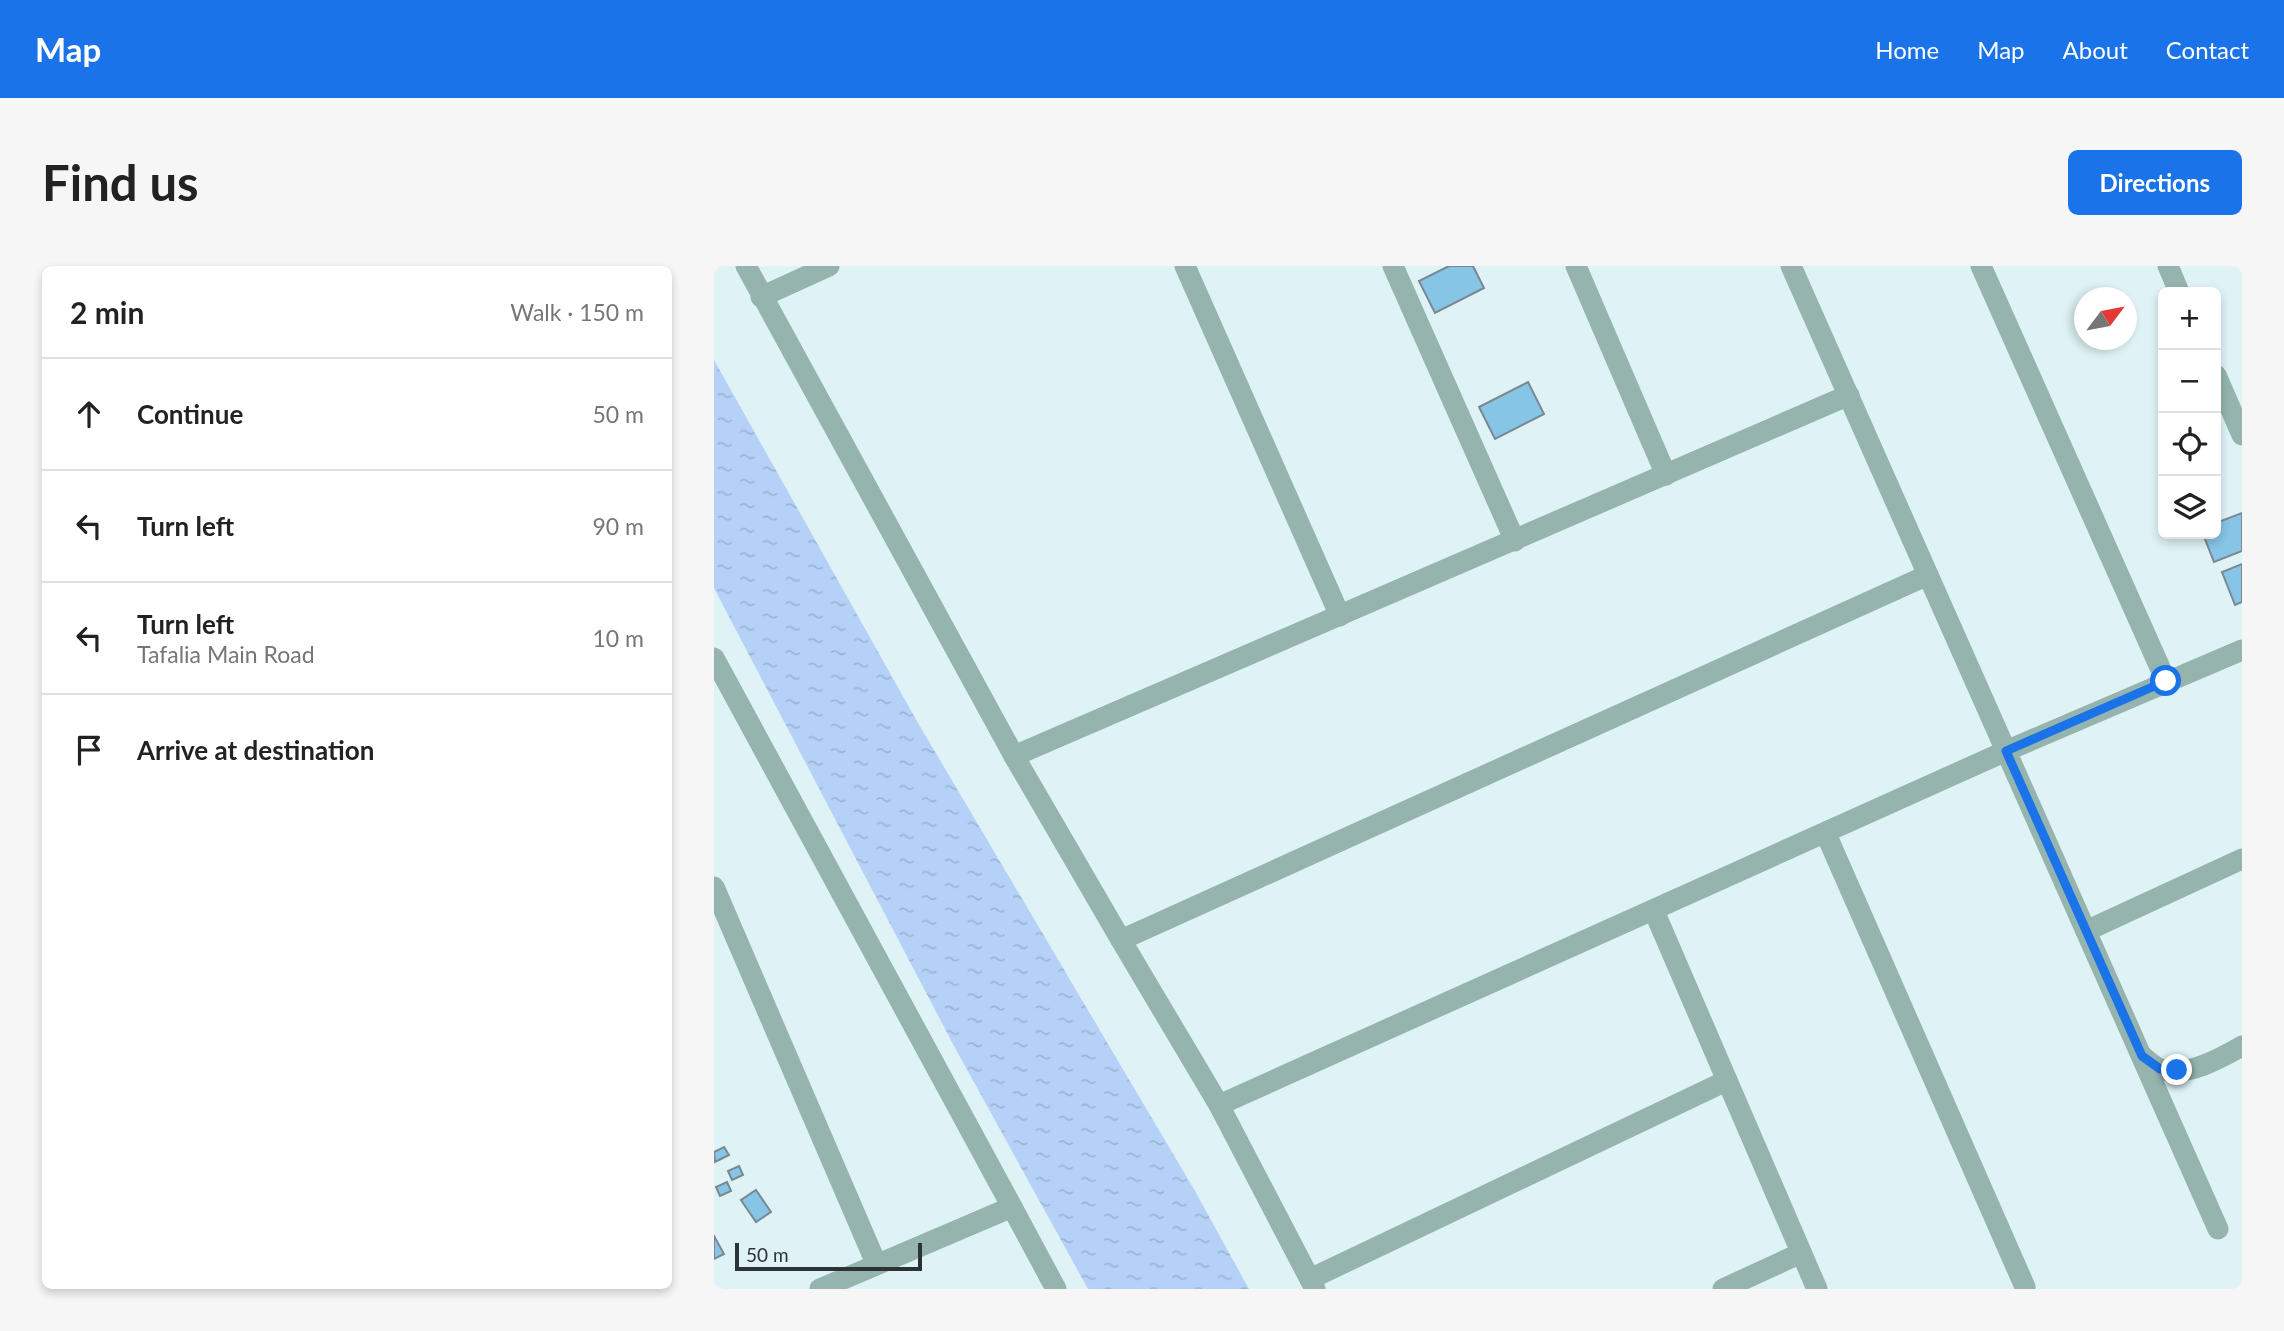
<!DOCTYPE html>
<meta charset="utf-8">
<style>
body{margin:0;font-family:Lato,sans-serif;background:#f6f6f6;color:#222}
.controls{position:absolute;right:21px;top:21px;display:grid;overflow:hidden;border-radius:10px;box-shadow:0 4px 10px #0003}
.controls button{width:63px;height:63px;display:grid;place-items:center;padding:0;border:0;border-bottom:2px solid #e0e0e0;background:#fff;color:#222;font:35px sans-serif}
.compass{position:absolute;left:1360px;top:21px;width:63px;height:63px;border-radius:50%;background:#fff;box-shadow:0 4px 10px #0003;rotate:58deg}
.scale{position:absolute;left:21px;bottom:18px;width:187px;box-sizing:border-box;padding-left:7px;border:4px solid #2b3334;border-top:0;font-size:19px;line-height:24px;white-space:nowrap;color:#2b3334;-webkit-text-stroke:5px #dff2f5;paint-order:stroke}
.stop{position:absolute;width:21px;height:21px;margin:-16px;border:5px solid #1a73e8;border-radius:50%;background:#fff}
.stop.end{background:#1a73e8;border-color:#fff;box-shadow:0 2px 7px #0008}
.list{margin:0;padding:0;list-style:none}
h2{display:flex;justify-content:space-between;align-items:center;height:91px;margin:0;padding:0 28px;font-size:30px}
h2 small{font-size:23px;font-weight:400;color:#767676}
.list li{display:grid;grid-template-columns:46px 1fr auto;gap:21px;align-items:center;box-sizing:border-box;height:112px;padding:0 28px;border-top:2px solid #e0e0e0}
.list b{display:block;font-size:26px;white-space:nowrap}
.list p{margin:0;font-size:23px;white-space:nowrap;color:#767676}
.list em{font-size:23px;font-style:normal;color:#767676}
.icon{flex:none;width:38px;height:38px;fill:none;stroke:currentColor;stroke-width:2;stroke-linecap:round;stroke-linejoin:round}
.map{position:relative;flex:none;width:1528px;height:1023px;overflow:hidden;border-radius:10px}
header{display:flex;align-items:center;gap:42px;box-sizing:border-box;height:98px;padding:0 35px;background:#1a73e8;color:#fff}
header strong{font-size:33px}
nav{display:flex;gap:38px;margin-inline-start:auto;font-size:24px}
.intro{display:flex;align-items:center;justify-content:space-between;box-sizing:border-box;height:168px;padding:0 42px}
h1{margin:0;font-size:49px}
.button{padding:18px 32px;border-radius:10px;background:#1a73e8;color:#fff;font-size:24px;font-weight:700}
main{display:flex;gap:42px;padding:0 42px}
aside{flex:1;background:#fff;border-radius:10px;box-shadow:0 4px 10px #0003}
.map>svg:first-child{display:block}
</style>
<header>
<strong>Map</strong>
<nav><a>Home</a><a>Map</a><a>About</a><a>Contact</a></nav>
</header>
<div class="intro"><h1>Find us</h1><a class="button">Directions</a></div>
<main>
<aside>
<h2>2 min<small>Walk · 150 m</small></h2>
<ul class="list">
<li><svg class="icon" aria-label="ahead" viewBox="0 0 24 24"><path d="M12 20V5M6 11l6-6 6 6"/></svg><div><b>Continue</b></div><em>50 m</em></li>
<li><svg class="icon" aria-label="left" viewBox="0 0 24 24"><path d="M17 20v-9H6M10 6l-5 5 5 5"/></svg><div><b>Turn left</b></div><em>90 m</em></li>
<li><svg class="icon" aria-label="left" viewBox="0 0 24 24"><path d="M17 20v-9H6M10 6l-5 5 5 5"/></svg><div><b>Turn left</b><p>Tafalia Main Road</p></div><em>10 m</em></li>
<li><svg class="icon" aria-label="arrive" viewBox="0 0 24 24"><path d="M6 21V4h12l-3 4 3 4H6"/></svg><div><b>Arrive at destination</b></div></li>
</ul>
</aside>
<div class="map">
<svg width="1528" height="1023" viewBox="0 0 1528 1023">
<defs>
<pattern id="water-ripples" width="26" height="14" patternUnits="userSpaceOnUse" patternTransform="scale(1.75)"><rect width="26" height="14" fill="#b5d1f8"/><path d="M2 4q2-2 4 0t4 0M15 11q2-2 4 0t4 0" fill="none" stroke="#9cb4d5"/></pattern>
</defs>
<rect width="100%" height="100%" fill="#dff2f5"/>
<polygon fill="url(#water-ripples)" points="0,94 204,457 481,925 535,1023 374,1023 240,780 0,322"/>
<g fill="#87c5e6" stroke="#7a8891" stroke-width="2">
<polygon points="735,0 759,0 770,22 721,47 705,15"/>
<polygon points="814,116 830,148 781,173 765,141"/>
<polygon points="1528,247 1528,285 1500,296 1489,268 1502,268 1502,257"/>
<polygon points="1528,298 1528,336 1521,339 1508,306"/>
<polygon points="10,881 15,889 1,896 0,886"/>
<polygon points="25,900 29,909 18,914 14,905"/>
<polygon points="13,916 17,925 6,930 2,921"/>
<polygon points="42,924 57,946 42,956 27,934"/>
<polygon points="0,970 10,988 0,993"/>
</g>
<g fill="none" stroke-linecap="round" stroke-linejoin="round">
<g stroke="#95b4ae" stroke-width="21">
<polyline points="32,0 300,490 407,674 1214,309"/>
<polyline points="471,0 626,350"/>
<polyline points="679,0 801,275"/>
<polyline points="862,0 952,209"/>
<polyline points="1077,0 1504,963"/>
<polyline points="1267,0 1452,415"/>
<polyline points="1454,0 1465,26"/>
<polyline points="47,31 115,0"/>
<polyline points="1502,109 1528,169"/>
<polyline points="0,392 298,941"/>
<polyline points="300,490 1135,129"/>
<polyline points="1112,568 1311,1021"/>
<polyline points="0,621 162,997"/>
<polyline points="940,645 1103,1023"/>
<polyline points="1372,665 1528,593"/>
<polyline points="407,674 505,839 601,1023"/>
<path d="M1428,790C1433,794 1440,801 1447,803C1472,812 1507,792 1528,780"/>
<polyline points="505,839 1292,485 1528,384"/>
<polyline points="596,1013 1012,815"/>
<polyline points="106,1023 298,941 342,1023"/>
<polyline points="1009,1023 1087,987"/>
</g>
</g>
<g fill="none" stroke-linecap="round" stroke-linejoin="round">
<polyline stroke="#1a73e8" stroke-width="9" points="1452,415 1292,485 1428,790 1446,803 1463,804"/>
</g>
</svg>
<div class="controls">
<button>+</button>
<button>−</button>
<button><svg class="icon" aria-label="locate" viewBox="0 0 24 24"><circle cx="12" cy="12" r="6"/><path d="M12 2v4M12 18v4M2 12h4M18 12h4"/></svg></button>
<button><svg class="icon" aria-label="layers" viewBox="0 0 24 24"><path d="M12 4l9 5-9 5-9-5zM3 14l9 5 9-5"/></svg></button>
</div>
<svg class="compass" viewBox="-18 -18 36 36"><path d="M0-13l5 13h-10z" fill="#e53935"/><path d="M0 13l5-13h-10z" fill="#767676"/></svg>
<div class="scale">50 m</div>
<div class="stop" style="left:1452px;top:415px"></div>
<div class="stop end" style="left:1463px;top:804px"></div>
</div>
</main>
